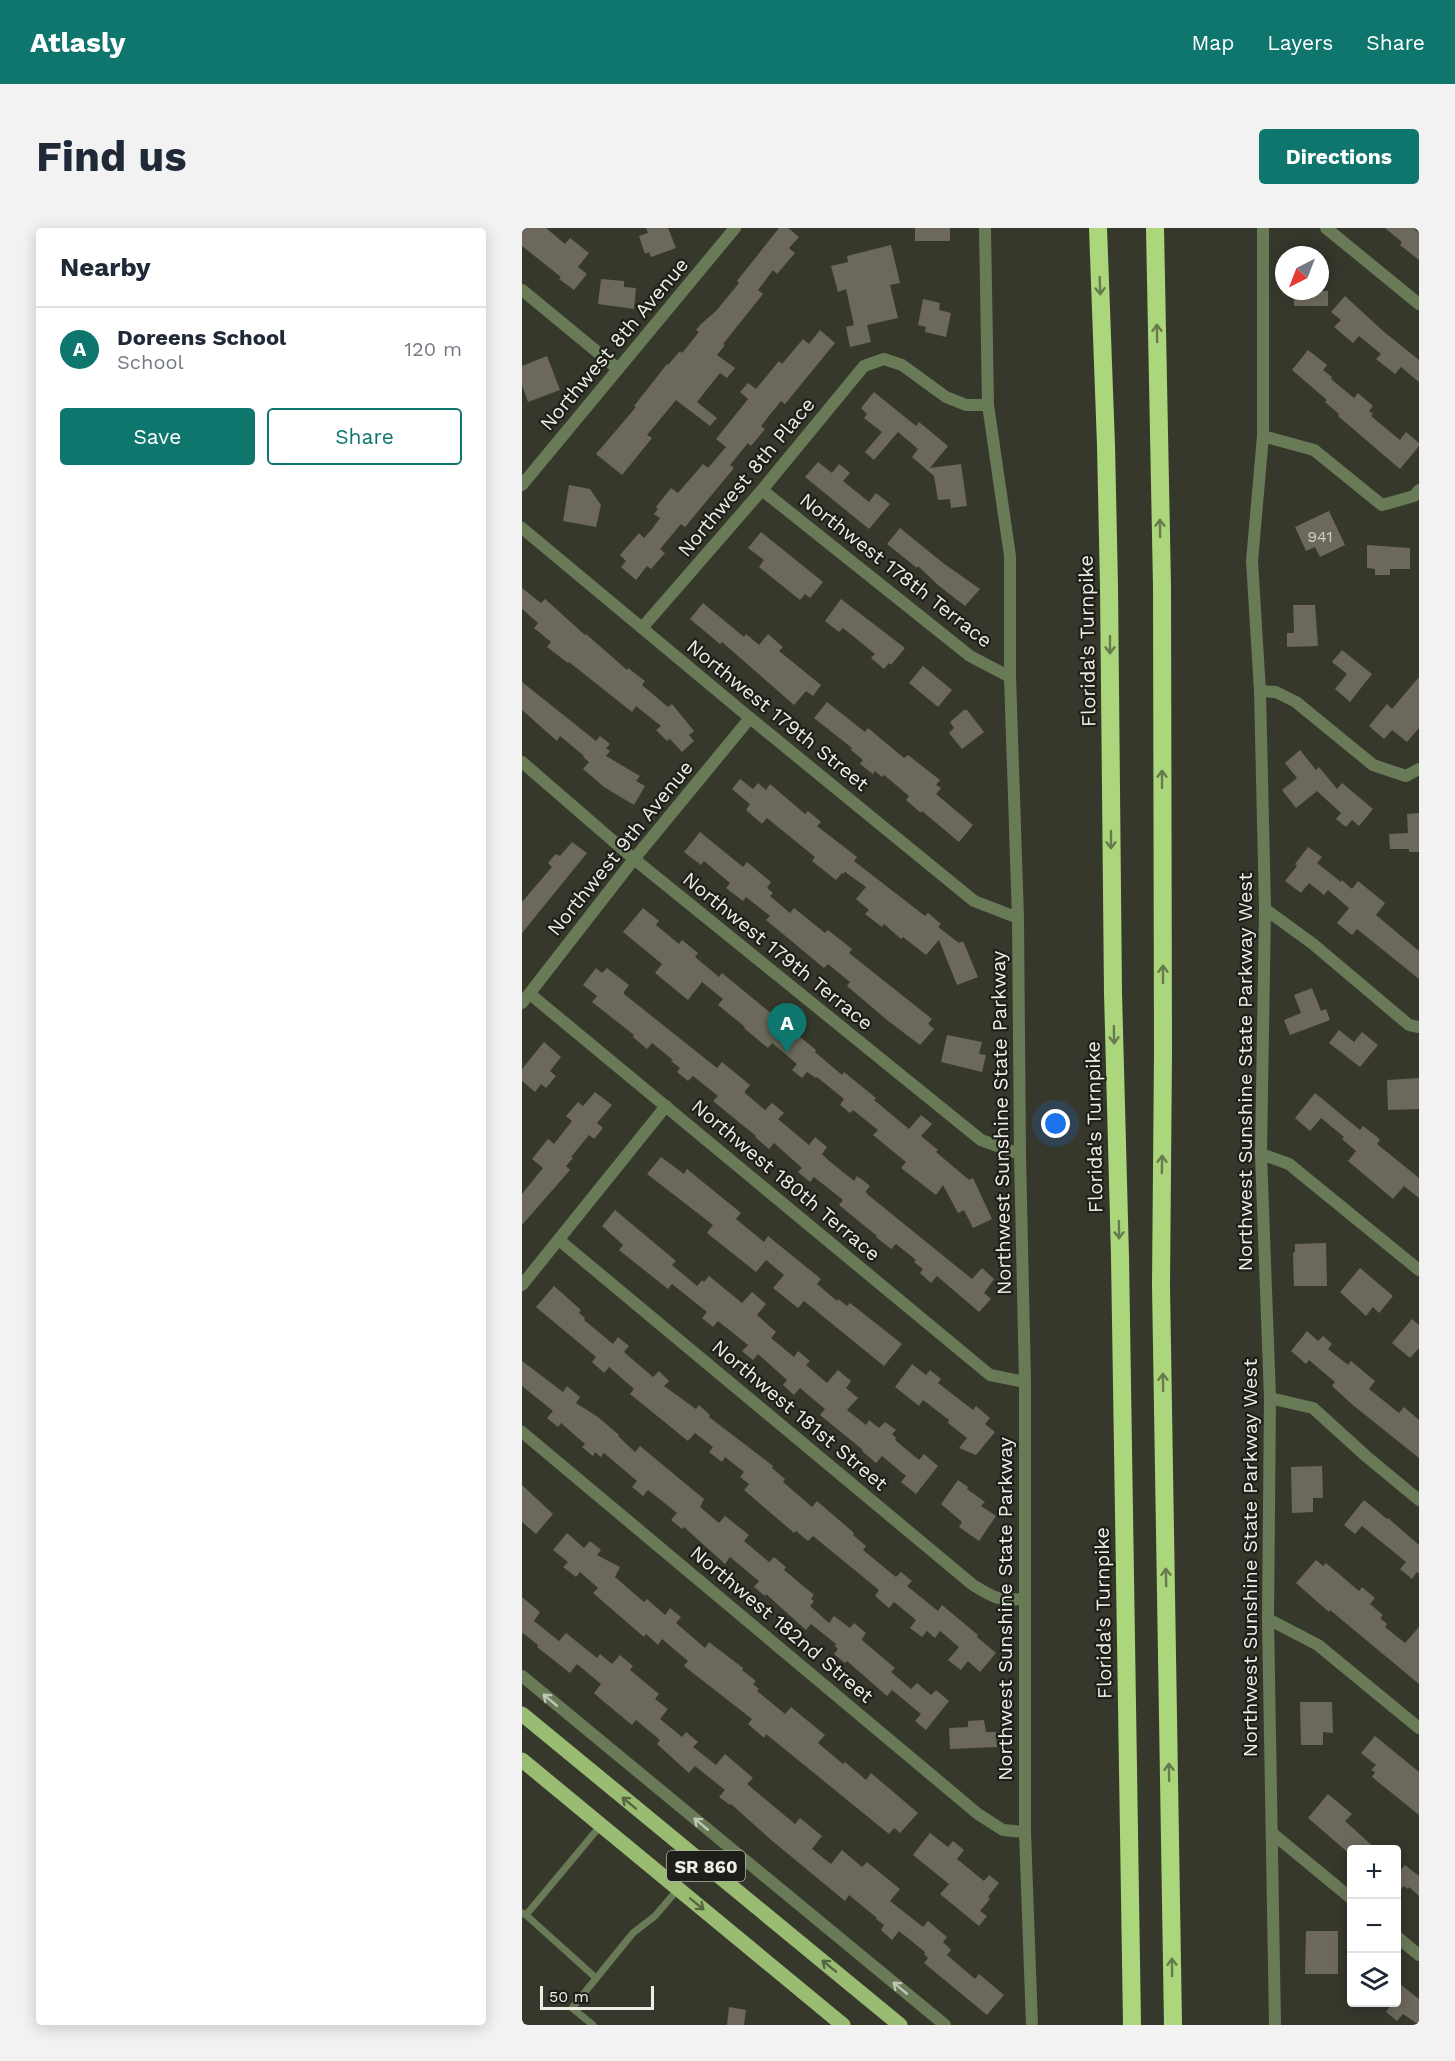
<!DOCTYPE html>
<meta charset="utf-8">
<style>
body{margin:0;font-family:"Work Sans",sans-serif;background:#f2f2f3;color:#1f2937}
.controls{position:absolute;right:18px;bottom:18px;display:grid;overflow:hidden;border-radius:6px;box-shadow:0 3px 15px #0003}
.controls button{width:54px;height:54px;display:grid;place-items:center;padding:0;border:0;border-bottom:2px solid #e0e1e3;background:#fff;color:#1f2937;font:30px sans-serif}
.compass{position:absolute;left:753px;top:18px;width:54px;height:54px;border-radius:50%;background:#fff;box-shadow:0 3px 15px #0003;rotate:222deg}
.scale{position:absolute;left:18px;bottom:15px;width:114px;box-sizing:border-box;padding-left:6px;border:3px solid #edeee6;border-top:0;font-size:16px;line-height:21px;white-space:nowrap;color:#edeee6;-webkit-text-stroke:4px #1f1f1a;paint-order:stroke}
.you{position:absolute;left:534px;top:896px;width:21px;height:21px;margin:-15px;border:4px solid #fff;border-radius:50%;background:#1a73e8;box-shadow:0 0 0 9px #1a73e833}
.badge{display:grid;place-items:center;width:39px;height:39px;border-radius:50%;background:#0f766e;color:#fff;font-size:20px;font-weight:700}
.pin{position:absolute;translate:-50% -50px;filter:drop-shadow(0 2px 3px #0008)}
.pin::after{content:'';position:absolute;top:32px;width:21px;height:18px;background:inherit;clip-path:polygon(0 0,100% 0,50% 100%)}
.list{margin:0;padding:0;list-style:none}
h2{display:flex;justify-content:space-between;align-items:center;height:78px;margin:0;padding:0 24px;font-size:26px}
h2 small{font-size:20px;font-weight:400;color:#747a83}
.list li{display:grid;grid-template-columns:39px 1fr auto;gap:18px;align-items:center;box-sizing:border-box;height:84px;padding:0 24px;border-top:2px solid #e0e1e3}
.list b{display:block;font-size:22px;white-space:nowrap}
.list p{margin:0;font-size:20px;white-space:nowrap;color:#747a83}
.list em{font-size:20px;font-style:normal;color:#747a83}
.actions{display:flex;gap:12px;padding:18px 24px}
.actions a{flex:1;padding:14px 0;border:2px solid #0f766e;border-radius:6px;text-align:center;font-size:21px;color:#0f766e}
.actions .main{background:#0f766e;color:#fff}
.icon{flex:none;width:33px;height:33px;fill:none;stroke:currentColor;stroke-width:2;stroke-linecap:round;stroke-linejoin:round}
.map{position:relative;flex:none;width:897px;height:1797px;overflow:hidden;border-radius:6px}
header{display:flex;align-items:center;gap:36px;box-sizing:border-box;height:84px;padding:0 30px;background:#0f766e;color:#fff}
header strong{font-size:28px}
nav{display:flex;gap:33px;margin-inline-start:auto;font-size:21px}
.intro{display:flex;align-items:center;justify-content:space-between;box-sizing:border-box;height:144px;padding:0 36px}
h1{margin:0;font-size:42px}
.button{padding:15px 27px;border-radius:6px;background:#0f766e;color:#fff;font-size:21px;font-weight:700}
main{display:flex;gap:36px;padding:0 36px}
aside{flex:1;background:#fff;border-radius:6px;box-shadow:0 3px 15px #0003}
.map>svg:first-child{display:block}
</style>
<header>
<strong>Atlasly</strong>
<nav><a>Map</a><a>Layers</a><a>Share</a></nav>
</header>
<div class="intro"><h1>Find us</h1><a class="button">Directions</a></div>
<main>
<aside>
<h2>Nearby<small></small></h2>
<ul class="list">
<li><span class="badge">A</span><div><b>Doreens School</b><p>School</p></div><em>120 m</em></li>
</ul>
<div class="actions"><a class="main">Save</a><a>Share</a></div>
</aside>
<div class="map">
<svg width="897" height="1797" viewBox="0 0 897 1797">
<rect width="100%" height="100%" fill="#37382c"/>
<g fill="#6c685b">
<polygon points="0,0 24,0 43,16 48,10 67,25 56,39 65,46 52,62 37,51 39,49 0,18"/>
<polygon points="124,0 146,0 154,20 129,29 127,24 123,26 117,8 126,5"/>
<polygon points="257,0 266,0 277,9 267,20 273,25 255,46 251,42 236,62 241,66 201,116 203,117 195,127 213,140 205,150 198,145 175,174 195,190 188,198 154,172 125,207 130,210 100,247 74,226 114,179 112,178 145,136 146,137 158,123 160,125 177,104 174,102 179,96 194,83 217,55 215,53"/>
<rect x="393" y="0" width="35" height="13"/>
<polygon points="863,0 891,0 897,5 897,32 878,17 880,14"/>
<polygon points="369,17 378,55 368,57 376,90 345,97 349,114 328,119 324,99 332,97 324,61 316,64 309,38 326,34 325,28"/>
<polygon points="79,51 102,53 102,59 114,60 112,81 76,76"/>
<rect x="772" y="63" width="34" height="15"/>
<polygon points="823,68 861,103 897,132 897,154 879,139 873,146 854,131 859,126 837,108 831,115 812,99 819,92 809,84"/>
<polygon points="401,71 418,75 417,82 429,85 424,109 403,104 404,99 396,97"/>
<polygon points="298,102 313,115 263,176 259,173 239,198 243,201 229,218 226,215 208,237 212,240 163,299 159,296 138,321 143,325 129,341 125,338 114,352 99,339 104,333 98,327 117,305 122,310 130,301 138,290 132,286 136,281 134,279 149,260 156,265 181,236 186,240 204,219 194,211 226,171 218,164 226,155 234,161 257,133 260,136 281,111 287,116"/>
<polygon points="786,122 805,137 801,142 810,149 809,151 832,170 836,165 851,178 847,183 851,186 849,188 878,212 884,204 897,215 897,218 878,241 816,188 817,186 803,174 805,172 770,142"/>
<polygon points="25,128 38,162 6,174 0,157 0,138"/>
<polygon points="352,164 394,198 397,194 426,218 408,240 439,236 445,278 429,280 428,271 416,272 412,248 390,229 396,221 376,204 352,232 343,224 360,204 342,190 345,186 339,180"/>
<polygon points="296,234 310,245 317,236 328,245 321,253 347,274 354,265 368,276 347,301 283,249"/>
<polygon points="47,257 68,261 79,277 74,299 41,293"/>
<polygon points="807,283 823,317 798,329 793,319 784,323 773,299"/>
<polygon points="378,300 421,335 458,361 443,378 416,357 396,338 395,340 365,316"/>
<polygon points="239,304 301,354 288,370 283,366 278,372 237,339 242,332 226,320"/>
<polygon points="845,317 888,320 888,341 868,341 868,347 853,347 853,341 845,340"/>
<polygon points="0,360 19,375 23,371 63,407 64,406 105,442 106,440 123,453 120,457 146,479 150,476 172,503 167,507 172,513 160,524 148,511 145,513 134,502 139,498 114,478 110,484 47,434 46,435 25,419 29,414 12,400 16,395 0,381"/>
<polygon points="319,371 383,420 369,437 367,435 362,441 349,430 353,426 321,400 317,404 303,393"/>
<polygon points="181,375 222,409 224,406 237,417 246,406 261,419 257,423 299,457 291,468 284,463 272,477 200,414 198,416 168,391"/>
<polygon points="771,377 793,377 796,418 765,419 765,405 772,405"/>
<polygon points="820,422 850,446 828,474 813,461 825,446 810,434"/>
<polygon points="401,438 430,462 416,479 387,455"/>
<polygon points="897,449 897,500 885,514 870,502 862,511 847,498 865,476 870,481"/>
<polygon points="0,454 74,513 78,508 88,516 84,520 88,523 84,528 118,548 114,553 123,558 112,577 82,559 61,541 67,534 61,529 62,528 38,508 35,513 0,482"/>
<polygon points="305,474 343,504 346,500 382,530 386,527 418,552 414,557 419,560 414,566 451,597 437,614 400,583 399,585 384,572 387,568 362,547 360,549 353,543 351,546 338,536 341,532 329,522 330,520 292,490"/>
<polygon points="442,482 445,482 462,504 440,521 427,505 432,500 428,494"/>
<polygon points="778,522 794,542 797,539 815,561 820,555 851,581 837,598 830,592 824,599 814,591 819,585 795,563 774,580 760,562 775,550 763,535"/>
<polygon points="218,551 231,561 236,555 244,562 248,556 283,586 286,583 299,594 295,598 335,629 332,633 403,688 406,685 419,696 416,699 437,715 441,713 456,749 435,757 417,712 404,727 381,709 379,711 362,696 360,699 343,686 347,682 334,671 344,659 323,644 321,646 320,645 314,652 290,633 293,629 245,590 240,596 224,582 228,576 210,561"/>
<polygon points="897,585 897,624 887,624 887,621 868,621 867,606 886,605 885,586"/>
<polygon points="178,604 221,639 225,634 249,654 245,660 251,665 248,668 268,685 272,680 303,705 306,702 330,721 327,725 410,791 406,796 412,801 398,817 365,792 325,758 328,754 306,736 302,740 244,692 248,688 224,669 221,673 204,660 208,655 182,633 179,637 162,624"/>
<polygon points="50,614 65,625 0,705 0,674 30,639 26,635 30,630 34,626 38,628"/>
<polygon points="786,619 800,629 795,635 819,654 820,652 830,661 836,653 863,675 854,687 897,723 897,751 835,701 830,707 815,695 827,680 806,662 802,667 787,655 779,665 763,653 775,638 773,636"/>
<polygon points="121,680 137,693 134,697 157,716 160,712 176,725 173,729 197,749 200,745 294,822 293,824 320,847 322,844 354,870 352,872 387,901 399,887 410,896 399,908 416,922 414,924 447,952 451,950 470,991 451,1000 442,982 436,985 421,957 414,967 379,940 384,934 351,907 356,902 331,882 328,885 318,877 322,871 295,849 294,850 285,844 280,850 270,842 275,836 250,815 246,820 222,800 223,799 196,777 201,771 180,754 166,772 133,745 140,736 101,704"/>
<polygon points="74,740 80,745 85,740 107,757 102,764 102,766 195,840 200,834 228,857 223,863 223,865 243,882 250,875 262,885 256,891 287,917 293,909 305,919 300,926 306,932 332,953 335,948 342,953 348,958 344,963 345,966 450,1051 460,1040 472,1051 462,1065 469,1071 457,1084 415,1048 409,1055 398,1045 401,1041 392,1034 394,1032 374,1016 369,1021 354,1009 355,1008 317,977 321,972 292,949 288,954 276,944 280,940 252,915 247,921 233,909 234,908 191,873 196,868 171,848 166,853 155,844 158,840 149,833 151,832 130,815 125,821 111,809 112,807 70,774 75,768 61,757"/>
<polygon points="790,760 799,783 804,781 808,792 768,807 762,792 779,785 772,767"/>
<polygon points="817,802 832,814 840,804 856,817 838,839 807,815"/>
<polygon points="425,807 460,814 457,826 464,827 460,844 419,834"/>
<polygon points="22,814 39,829 28,843 34,848 24,860 19,856 13,864 0,853 0,841"/>
<polygon points="897,850 897,881 866,882 865,852"/>
<polygon points="73,864 90,877 75,895 81,900 72,911 67,907 49,929 51,930 44,938 48,942 0,997 0,966 21,940 10,931 26,911 32,916 50,893 44,888 56,874 61,878"/>
<polygon points="793,865 838,902 841,898 854,908 858,912 855,916 897,950 897,970 882,958 871,971 826,933 834,923 820,911 822,909 799,890 788,903 773,890"/>
<polygon points="139,929 162,946 165,941 219,985 214,991 242,1014 246,1008 299,1051 295,1056 315,1073 316,1071 325,1078 328,1075 380,1116 362,1138 282,1073 276,1080 251,1060 262,1047 244,1032 234,1044 185,1005 191,997 125,946"/>
<polygon points="93,982 154,1033 150,1037 175,1058 180,1052 182,1054 187,1048 220,1075 230,1064 244,1076 235,1087 254,1104 249,1110 272,1129 276,1123 288,1133 284,1137 305,1155 316,1142 329,1153 324,1160 336,1170 325,1182 344,1197 347,1192 357,1200 363,1194 374,1202 370,1206 374,1210 373,1212 397,1232 402,1226 416,1238 394,1266 379,1254 384,1248 360,1228 354,1235 340,1223 341,1222 298,1187 303,1181 278,1160 272,1167 261,1157 265,1152 236,1126 231,1132 220,1123 226,1117 196,1093 191,1099 180,1090 185,1084 150,1056 146,1061 97,1022 101,1017 80,998"/>
<polygon points="804,1015 805,1058 772,1058 771,1025 773,1024 773,1016"/>
<polygon points="838,1040 871,1068 857,1085 851,1079 844,1088 818,1064"/>
<polygon points="32,1058 59,1082 57,1085 63,1090 62,1092 91,1116 96,1109 107,1118 102,1124 131,1149 137,1143 147,1153 142,1158 174,1181 177,1177 188,1187 187,1189 251,1238 250,1240 263,1251 261,1254 290,1279 295,1273 332,1305 331,1307 344,1318 341,1322 374,1349 379,1344 390,1353 385,1358 416,1383 420,1377 456,1407 455,1409 474,1425 458,1444 446,1433 439,1442 426,1432 437,1419 418,1403 413,1410 405,1403 400,1409 388,1400 394,1392 372,1374 367,1380 353,1368 357,1362 291,1308 286,1313 274,1303 272,1305 222,1262 227,1256 218,1249 222,1244 203,1229 200,1234 187,1224 191,1219 173,1205 166,1213 108,1166 112,1161 87,1139 82,1145 70,1134 74,1129 14,1079"/>
<polygon points="890,1091 897,1097 897,1120 888,1130 870,1115"/>
<polygon points="785,1103 796,1113 801,1108 810,1116 806,1121 826,1137 829,1133 853,1153 847,1161 877,1185 882,1179 897,1192 897,1230 832,1178 810,1158 813,1154 787,1132 784,1136 769,1123"/>
<polygon points="0,1133 41,1164 45,1158 58,1169 54,1175 76,1189 97,1207 96,1208 113,1224 118,1218 182,1271 178,1279 197,1295 203,1288 227,1307 222,1313 247,1334 252,1329 264,1339 262,1342 292,1367 289,1371 292,1373 288,1378 307,1395 312,1388 328,1400 332,1395 344,1405 340,1411 341,1413 373,1440 369,1444 389,1461 395,1455 409,1467 414,1462 427,1473 404,1502 393,1493 399,1486 370,1462 365,1468 325,1433 323,1435 312,1426 316,1421 313,1418 314,1416 289,1396 284,1402 244,1366 243,1368 232,1359 237,1353 208,1329 203,1336 162,1299 160,1301 149,1292 155,1285 126,1262 121,1268 110,1259 115,1253 82,1225 79,1229 73,1224 71,1228 60,1219 63,1216 39,1195 36,1199 25,1190 31,1183 0,1158"/>
<polygon points="390,1136 404,1147 408,1142 419,1151 416,1155 451,1182 454,1178 468,1190 463,1196 473,1204 454,1227 437,1220 445,1210 426,1195 427,1192 401,1172 397,1178 373,1159"/>
<polygon points="800,1238 801,1270 791,1270 791,1284 770,1285 769,1239"/>
<polygon points="436,1252 446,1259 445,1261 463,1274 459,1278 474,1288 457,1313 437,1299 440,1294 419,1276"/>
<polygon points="0,1257 31,1286 14,1306 0,1294"/>
<polygon points="842,1272 865,1291 866,1290 897,1317 897,1346 895,1344 890,1351 878,1341 884,1334 840,1298 833,1306 822,1297"/>
<polygon points="45,1305 62,1320 68,1313 79,1322 75,1327 98,1339 93,1349 122,1374 125,1371 143,1387 148,1380 159,1389 154,1395 183,1420 187,1414 221,1440 220,1442 234,1453 231,1456 237,1461 235,1463 263,1486 269,1479 292,1498 303,1507 296,1515 321,1536 323,1534 344,1552 349,1545 396,1585 378,1605 372,1600 367,1606 244,1506 242,1510 226,1496 230,1491 162,1438 166,1433 140,1411 136,1417 124,1406 122,1409 71,1365 76,1360 58,1344 54,1349 41,1339 46,1334 31,1322"/>
<polygon points="794,1332 801,1338 804,1335 837,1363 840,1359 853,1370 848,1376 861,1387 858,1390 865,1396 863,1399 883,1415 897,1399 897,1456 808,1382 807,1384 774,1355"/>
<polygon points="0,1369 18,1384 12,1393 37,1413 44,1405 75,1430 78,1426 90,1436 98,1427 111,1438 108,1442 137,1466 133,1471 146,1481 138,1491 160,1509 164,1504 176,1514 171,1519 194,1537 203,1526 231,1550 225,1556 273,1596 278,1590 300,1608 290,1621 309,1636 320,1622 340,1639 345,1634 378,1661 368,1673 401,1699 406,1693 425,1709 421,1714 429,1722 425,1727 453,1751 457,1746 482,1767 465,1787 402,1735 406,1730 402,1726 403,1724 377,1703 370,1712 359,1702 362,1697 354,1691 355,1690 327,1667 323,1673 248,1611 209,1576 208,1577 197,1569 203,1562 173,1538 167,1545 135,1516 138,1512 114,1492 110,1497 81,1473 72,1465 79,1456 55,1436 48,1445 15,1419 16,1417 1,1405 0,1407"/>
<polygon points="778,1474 810,1474 811,1505 801,1504 801,1517 779,1517"/>
<polygon points="462,1492 464,1504 474,1504 475,1519 428,1521 427,1500 446,1499 446,1493"/>
<polygon points="853,1508 897,1544 897,1587 850,1549 853,1544 849,1542 854,1537 839,1525"/>
<polygon points="806,1566 830,1586 823,1593 855,1622 830,1622 830,1628 786,1590"/>
<polygon points="408,1605 426,1619 431,1613 442,1622 435,1631 462,1653 467,1647 477,1655 466,1669 468,1671 458,1683 465,1688 457,1698 418,1666 427,1656 391,1627"/>
<polygon points="883,1637 897,1648 897,1668 887,1659 886,1661 882,1658 874,1667 874,1647"/>
<polygon points="784,1703 816,1703 816,1746 783,1746"/>
<polygon points="874,1753 897,1771 897,1797 881,1786 875,1793 864,1784 871,1774 874,1774"/>
<polygon points="207,1779 224,1782 222,1797 205,1797"/>
</g>
<g fill="none" stroke-linecap="round" stroke-linejoin="round">
<g stroke="#697a57" stroke-width="7">
<polyline points="0,1685 4,1687 79,1597"/>
<polyline points="4,1687 74,1750"/>
<polyline points="71,1797 50,1780 111,1705 133,1688 156,1661"/>
</g>
<g stroke="#697a57" stroke-width="12">
<polyline points="463,0 466,177 488,328 488,449 496,690 498,926 503,1154 503,1604 510,1797"/>
<polyline points="741,0 741,208 730,333 738,463 743,681 739,926 748,1170 746,1391 753,1797"/>
<polyline points="804,0 897,76"/>
<polyline points="0,62 96,141"/>
<polyline points="741,208 792,222 860,277 892,268 897,262"/>
<polyline points="0,257 213,0"/>
<polyline points="240,262 448,428 488,449"/>
<polyline points="0,300 228,490 452,673 496,690"/>
<polyline points="120,400 240,262 342,138 362,131 380,137 424,169 444,177 466,177"/>
<polyline points="738,463 754,464 774,474 851,537 884,548 897,541"/>
<polyline points="0,534 112,631 459,912 498,926"/>
<polyline points="743,681 791,716 887,797 897,799"/>
<polyline points="8,766 468,1147 503,1154"/>
<polyline points="0,775 112,631 228,490"/>
<polyline points="739,926 767,936 897,1042"/>
<path d="M37,1012L451,1357C472,1370 477,1373 502,1371"/>
<polyline points="0,1057 144,878"/>
<polyline points="748,1170 791,1180 845,1229 897,1272"/>
<polyline points="0,1204 456,1586 481,1602 503,1604"/>
<polyline points="746,1391 796,1417 897,1500"/>
<polyline points="0,1448 423,1797"/>
<polyline points="751,1606 830,1671"/>
<polyline points="874,1708 897,1727"/>
</g>
<g stroke="#99bc72" stroke-width="15">
<polyline points="0,1486 378,1797"/>
<polyline points="0,1532 321,1797"/>
</g>
<g stroke="#acd67c" stroke-width="18">
<polyline points="576,0 584,217 587,358 591,765 598,1029 610,1797"/>
<polyline points="633,0 640,358 641,825 639,1057 651,1797"/>
</g>
</g>
<defs><path id="oneway-shaft" d="M-6 0H5M1.5-3L5.5 0L1.5 3" fill="none" stroke-width="1.6" stroke-linecap="round" stroke-linejoin="round" transform="scale(1.5)"/></defs>
<g stroke="#667a4b">
<use href="#oneway-shaft" transform="translate(578 58) rotate(88)"/>
<use href="#oneway-shaft" transform="translate(635 105) rotate(-91)"/>
<use href="#oneway-shaft" transform="translate(638 300) rotate(-91)"/>
<use href="#oneway-shaft" transform="translate(588 417) rotate(90)"/>
<use href="#oneway-shaft" transform="translate(640 551) rotate(-90)"/>
<use href="#oneway-shaft" transform="translate(589 612) rotate(90)"/>
<use href="#oneway-shaft" transform="translate(641 746) rotate(-90)"/>
<use href="#oneway-shaft" transform="translate(592 807) rotate(89)"/>
<use href="#oneway-shaft" transform="translate(640 936) rotate(-89)"/>
<use href="#oneway-shaft" transform="translate(597 1002) rotate(89)"/>
<use href="#oneway-shaft" transform="translate(641 1154) rotate(-91)"/>
<use href="#oneway-shaft" transform="translate(644 1349) rotate(-91)"/>
<use href="#oneway-shaft" transform="translate(647 1544) rotate(-91)"/>
<use href="#oneway-shaft" transform="translate(650 1739) rotate(-91)"/>
</g>
<g stroke="#bfc5b4">
<use href="#oneway-shaft" transform="translate(28 1472) rotate(-140)"/>
<use href="#oneway-shaft" transform="translate(179 1596) rotate(-140)"/>
<use href="#oneway-shaft" transform="translate(378 1760) rotate(-140)"/>
</g>
<g stroke="#566642">
<use href="#oneway-shaft" transform="translate(107 1575) rotate(-141)"/>
<use href="#oneway-shaft" transform="translate(175 1676) rotate(39)"/>
<use href="#oneway-shaft" transform="translate(307 1738) rotate(-141)"/>
</g>
<g text-anchor="middle" dominant-baseline="central" stroke-width="4.5" stroke-linejoin="round" paint-order="stroke">
<g font-size="16" fill="#cdccc3">
<text x="798" y="308">941</text>
</g>
<rect fill="#1f1f1a" stroke="#afb0a9" stroke-width="1.5" x="145" y="1623" width="78" height="30" rx="4.5"/>
<g font-size="18" font-weight="bold" fill="#edeee6">
<text x="184" y="1638">SR 860</text>
</g>
<g font-size="20" fill="#edeee6" stroke="#1f1f1a">
<text transform="translate(92 116) rotate(-50)">Northwest 8th Avenue</text>
<text transform="translate(224 249) rotate(-50)">Northwest 8th Place</text>
<text transform="translate(374 342) rotate(38)">Northwest 178th Terrace</text>
<text transform="translate(565 413) rotate(-91)">Florida's Turnpike</text>
<text transform="translate(256 487) rotate(39)">Northwest 179th Street</text>
<text transform="translate(98 620) rotate(-51)">Northwest 9th Avenue</text>
<text transform="translate(256 723) rotate(39)">Northwest 179th Terrace</text>
<text transform="translate(723 844) rotate(-90)">Northwest Sunshine State Parkway West</text>
<text transform="translate(479 895) rotate(-91)">Northwest Sunshine State Parkway</text>
<text transform="translate(572 899) rotate(-91)">Florida's Turnpike</text>
<text transform="translate(264 952) rotate(40)">Northwest 180th Terrace</text>
<text transform="translate(278 1187) rotate(40)">Northwest 181st Street</text>
<text transform="translate(728 1330) rotate(-90)">Northwest Sunshine State Parkway West</text>
<text transform="translate(483 1381) rotate(-90)">Northwest Sunshine State Parkway</text>
<text transform="translate(581 1385) rotate(-91)">Florida's Turnpike</text>
<text transform="translate(260 1396) rotate(40)">Northwest 182nd Street</text>
</g>
</g>
</svg>
<div class="controls">
<button>+</button>
<button>−</button>
<button><svg class="icon" aria-label="layers" viewBox="0 0 24 24"><path d="M12 4l9 5-9 5-9-5zM3 14l9 5 9-5"/></svg></button>
</div>
<svg class="compass" viewBox="-18 -18 36 36"><path d="M0-13l5 13h-10z" fill="#e53935"/><path d="M0 13l5-13h-10z" fill="#747a83"/></svg>
<div class="scale">50 m</div>
<div class="you"></div>
<div class="pin badge" style="left:265px;top:825px">A</div>
</div>
</main>
